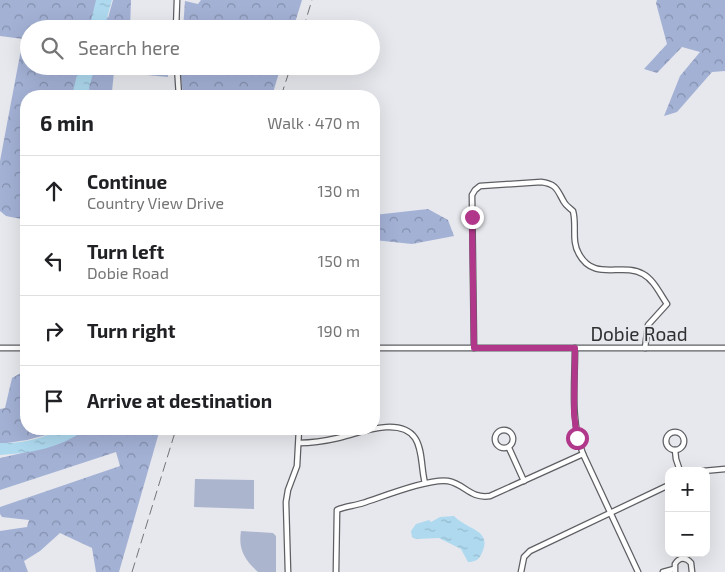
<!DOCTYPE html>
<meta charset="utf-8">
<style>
body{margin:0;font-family:"Exo 2",sans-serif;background:#f2f2f2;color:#202124}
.controls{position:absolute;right:15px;bottom:15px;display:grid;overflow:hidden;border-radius:10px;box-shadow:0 5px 20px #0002}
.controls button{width:45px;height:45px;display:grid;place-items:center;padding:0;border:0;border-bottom:1px solid #e0e0e0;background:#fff;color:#202124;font:25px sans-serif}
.stop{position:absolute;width:15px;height:15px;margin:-11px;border:4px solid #b1378a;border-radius:50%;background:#fff}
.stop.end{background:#b1378a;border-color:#fff;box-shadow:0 1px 5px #0008}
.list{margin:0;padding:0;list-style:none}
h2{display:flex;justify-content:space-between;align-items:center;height:65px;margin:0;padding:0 20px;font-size:21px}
h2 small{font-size:16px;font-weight:400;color:#757577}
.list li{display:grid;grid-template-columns:32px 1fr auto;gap:15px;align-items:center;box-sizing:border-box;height:70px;padding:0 20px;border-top:1px solid #e0e0e0}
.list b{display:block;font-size:19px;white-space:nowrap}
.list p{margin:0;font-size:16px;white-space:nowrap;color:#757577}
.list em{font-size:16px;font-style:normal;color:#757577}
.icon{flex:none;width:28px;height:28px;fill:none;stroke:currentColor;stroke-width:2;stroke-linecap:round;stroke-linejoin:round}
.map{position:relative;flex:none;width:725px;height:572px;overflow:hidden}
.search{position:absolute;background:#fff;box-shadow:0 5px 20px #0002;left:20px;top:20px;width:360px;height:55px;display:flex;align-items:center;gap:12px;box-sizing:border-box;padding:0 18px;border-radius:28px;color:#757577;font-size:19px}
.panel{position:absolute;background:#fff;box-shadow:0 5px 20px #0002;left:20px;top:90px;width:360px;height:345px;border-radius:20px}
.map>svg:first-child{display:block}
</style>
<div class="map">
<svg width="725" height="572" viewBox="0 0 725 572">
<defs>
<pattern id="forest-crowns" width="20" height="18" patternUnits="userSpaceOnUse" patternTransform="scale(1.25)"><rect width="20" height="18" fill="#a3b1d5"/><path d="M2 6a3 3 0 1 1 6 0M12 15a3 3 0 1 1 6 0" fill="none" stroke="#8590ad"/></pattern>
<pattern id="water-ripples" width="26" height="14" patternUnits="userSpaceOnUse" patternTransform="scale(1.25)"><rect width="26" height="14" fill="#aed9ef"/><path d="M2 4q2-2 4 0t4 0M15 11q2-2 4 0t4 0" fill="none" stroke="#96bbcd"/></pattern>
</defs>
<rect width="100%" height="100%" fill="#e7e8ed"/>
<g fill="#abb5ce">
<polygon points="195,479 254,480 254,509 194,507"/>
<path d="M241,531L273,533L276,536V572H258C245,560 238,550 241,531Z"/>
</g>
<g fill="url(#forest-crowns)">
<polygon points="0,0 97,0 108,18 113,0 131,0 130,29 29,29 29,66 167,66 168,77 114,72 112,91 108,96 86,96 89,79 65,96 26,96 26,220 6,216 0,211 0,161 23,39 0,36"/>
<polygon points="201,0 302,0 293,29 183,29 185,1 198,4"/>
<polygon points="657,0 725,0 725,71 712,72 677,112 664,116 680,76 700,52 682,47 657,73 644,69 667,44 656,3"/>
<polygon points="180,66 281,66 272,96 183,96"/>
<polygon points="428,209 448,220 454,236 412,244 374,240 374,215"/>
<polygon points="26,370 26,429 68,429 27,440 0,444 0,409 5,408 12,378"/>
<polygon points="91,429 160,429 119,572 96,572 92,548 60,533 40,551 24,561 28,572 0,572 0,531 27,527 29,520 2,517 0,514 0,507 120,466 116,452 0,490 0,458 44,448"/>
</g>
<g fill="url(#water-ripples)">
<polygon points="96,0 112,0 104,29 89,29"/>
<polygon points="79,66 95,66 89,88 91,96 72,96"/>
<path d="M63,429H86C61,448 31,453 0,455V443C25,444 40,438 63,429Z"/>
<path d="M454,516C469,531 494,530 481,555C478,560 475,562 468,562L461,549L439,538L416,539L412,537L411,531L416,524L429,520L431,522L440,517Z"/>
</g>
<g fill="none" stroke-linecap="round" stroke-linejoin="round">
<g stroke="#5e5f63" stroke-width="7">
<g id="minor">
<polyline points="176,29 177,0"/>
<polyline points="177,66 179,96"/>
<polyline points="0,348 26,348"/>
<polyline points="374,348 725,348"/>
<path d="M474,348L472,195L475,190L480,186L541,182C557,184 557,190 564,202C566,206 570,208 573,211C577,225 571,241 579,254C594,282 622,262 643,274C654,280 660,294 667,304L648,325L645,348"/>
<path d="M575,348C575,383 570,420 583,454L638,572"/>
<circle cx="504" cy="439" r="9"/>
<circle cx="675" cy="441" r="9"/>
<path d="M299,443C312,443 325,441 338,438C359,433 400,416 415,438C423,450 421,469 425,483"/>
<polyline points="509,448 524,481"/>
<polyline points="675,450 676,459 680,471"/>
<polyline points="703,471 725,469"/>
<polyline points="288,572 286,502 288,490 297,466 299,429"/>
<path d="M336,572L337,510C345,506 354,506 363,503C382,497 430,478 448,481C465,484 470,499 490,496L583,454"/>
<polyline points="521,572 524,557 530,551 669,485"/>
<polyline points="663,572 674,569"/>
<path d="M675,572V564C679,557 686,557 691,563L692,572"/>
</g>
</g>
<use href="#minor" stroke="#fff" stroke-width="4.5"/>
<g stroke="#747578" stroke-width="1" stroke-dasharray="10 5" stroke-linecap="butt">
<polyline points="303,29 312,0"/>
<polyline points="281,96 291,66"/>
<polyline points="132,572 176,429"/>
</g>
</g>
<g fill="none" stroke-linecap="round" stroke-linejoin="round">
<polyline stroke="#b1378a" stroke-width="6" points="472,217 474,348 575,348 574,413 577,438"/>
</g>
<g text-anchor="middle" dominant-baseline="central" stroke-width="4" stroke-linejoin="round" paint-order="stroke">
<g font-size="19" fill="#2f3031" stroke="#e7e8ed">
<text x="639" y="333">Dobie Road</text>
</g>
</g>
</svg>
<div class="controls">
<button>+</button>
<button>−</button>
</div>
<div class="stop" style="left:577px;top:438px"></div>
<div class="stop end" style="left:472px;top:217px"></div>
<div class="search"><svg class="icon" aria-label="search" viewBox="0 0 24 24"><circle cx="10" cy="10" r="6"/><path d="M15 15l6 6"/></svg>Search here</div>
<section class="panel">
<h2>6 min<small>Walk · 470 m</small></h2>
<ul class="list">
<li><svg class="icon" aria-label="ahead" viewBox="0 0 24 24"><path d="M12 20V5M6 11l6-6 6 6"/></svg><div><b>Continue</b><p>Country View Drive</p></div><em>130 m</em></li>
<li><svg class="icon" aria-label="left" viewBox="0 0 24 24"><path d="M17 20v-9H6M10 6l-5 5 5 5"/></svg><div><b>Turn left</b><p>Dobie Road</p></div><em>150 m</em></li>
<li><svg class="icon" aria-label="right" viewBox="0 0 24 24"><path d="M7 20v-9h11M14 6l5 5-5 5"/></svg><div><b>Turn right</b></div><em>190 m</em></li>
<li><svg class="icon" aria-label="arrive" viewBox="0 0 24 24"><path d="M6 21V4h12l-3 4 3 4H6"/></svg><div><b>Arrive at destination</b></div></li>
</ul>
</section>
</div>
